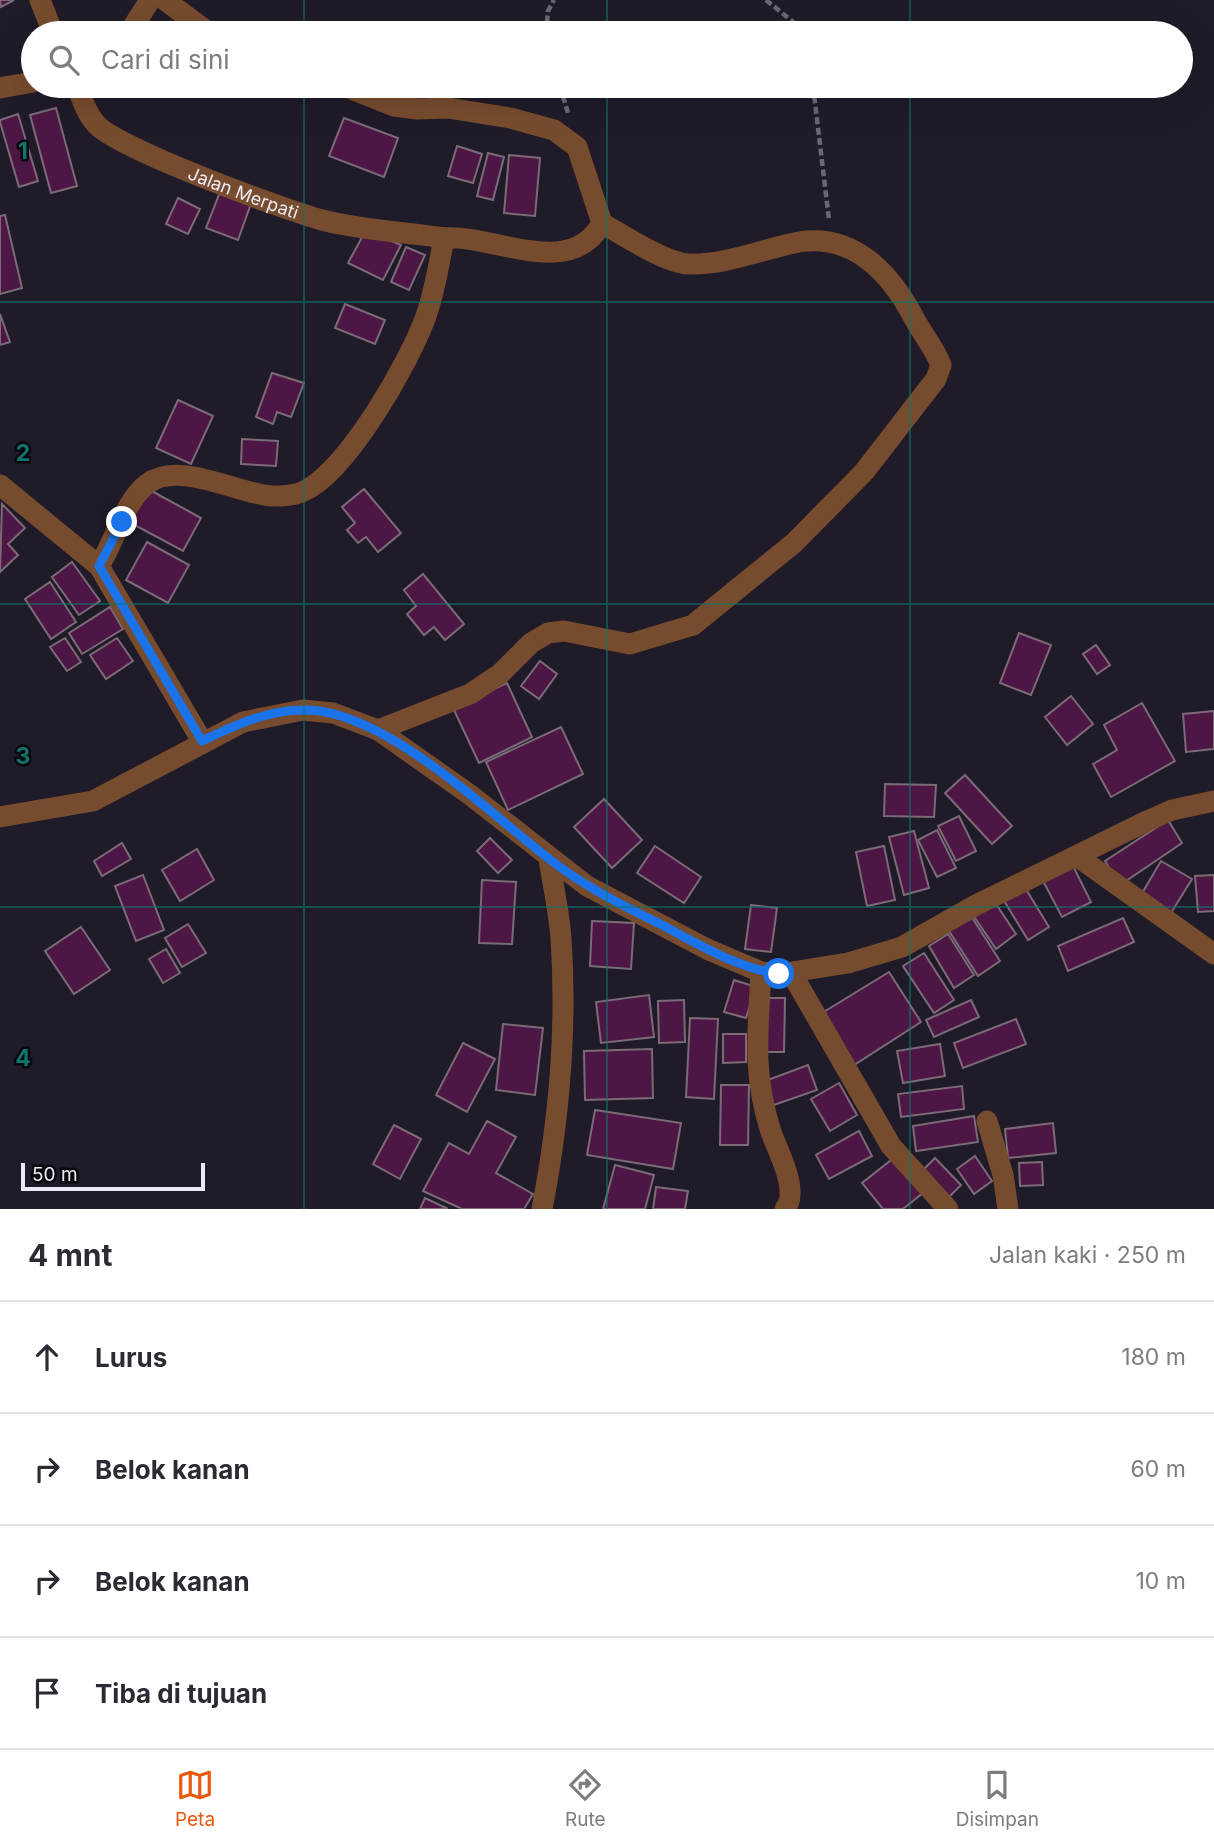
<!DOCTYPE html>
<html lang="id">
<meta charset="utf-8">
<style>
body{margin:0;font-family:Inter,sans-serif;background:#f2f2f3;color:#2b2b33}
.scale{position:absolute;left:21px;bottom:18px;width:184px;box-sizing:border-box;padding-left:7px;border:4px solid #eceaf3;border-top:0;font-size:19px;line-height:24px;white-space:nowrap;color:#eceaf3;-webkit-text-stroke:5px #09070c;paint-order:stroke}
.stop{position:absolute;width:21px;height:21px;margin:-16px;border:5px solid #1a73e8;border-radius:50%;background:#fff}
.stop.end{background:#1a73e8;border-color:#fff;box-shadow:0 2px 7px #0008}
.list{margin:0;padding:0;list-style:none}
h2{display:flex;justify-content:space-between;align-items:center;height:91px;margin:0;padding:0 28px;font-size:30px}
h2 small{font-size:23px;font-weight:400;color:#7c7c81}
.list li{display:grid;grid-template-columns:46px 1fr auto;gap:21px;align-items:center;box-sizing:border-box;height:112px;padding:0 28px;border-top:2px solid #e1e1e2}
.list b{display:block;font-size:26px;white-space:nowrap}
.list em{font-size:23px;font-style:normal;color:#7c7c81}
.icon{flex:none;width:38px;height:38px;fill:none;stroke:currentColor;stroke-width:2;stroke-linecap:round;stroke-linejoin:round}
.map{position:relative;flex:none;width:1214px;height:1209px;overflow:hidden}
.search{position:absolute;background:#fff;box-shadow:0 7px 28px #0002;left:21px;right:21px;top:21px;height:77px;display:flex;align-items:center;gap:18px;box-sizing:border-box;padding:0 24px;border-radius:38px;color:#7c7c81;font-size:26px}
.sheet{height:539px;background:#fff}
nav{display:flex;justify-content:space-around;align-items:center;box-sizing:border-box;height:98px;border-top:2px solid #e1e1e2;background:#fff;font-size:19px;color:#7c7c81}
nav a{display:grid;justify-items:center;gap:4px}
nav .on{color:#ea580c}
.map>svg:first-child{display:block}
</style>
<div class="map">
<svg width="1214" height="1209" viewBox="0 0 1214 1209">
<rect width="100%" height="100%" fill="#201b28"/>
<g fill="#4e1644" stroke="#7a6b76" stroke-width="2">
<polygon points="0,0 14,0 1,7"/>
<polygon points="56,108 77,186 51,193 30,115"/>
<polygon points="18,114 38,181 19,187 0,122 0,120"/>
<polygon points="344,118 398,138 384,177 329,156"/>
<polygon points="457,146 482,154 473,183 448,176"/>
<polygon points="488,153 504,157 493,200 477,196"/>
<polygon points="509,155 540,158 535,216 504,213"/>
<polygon points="222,187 253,198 238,240 206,228"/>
<polygon points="178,198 200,209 188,234 166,224"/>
<polygon points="5,215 22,288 0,294 0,216"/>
<polygon points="366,230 401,245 383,280 348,263"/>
<polygon points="406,247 425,255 409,290 391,282"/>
<polygon points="345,304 385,320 375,344 335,328"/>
<polygon points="0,314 10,342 0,345"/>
<polygon points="272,373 304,383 291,417 277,412 273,424 256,417"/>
<polygon points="178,400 213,416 191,464 156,448"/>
<polygon points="242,439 278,441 276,466 241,464"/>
<polygon points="148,489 201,518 183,551 129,522"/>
<polygon points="364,489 401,533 378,552 366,537 358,543 347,530 355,523 342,507"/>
<polygon points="2,504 25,528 8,544 18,555 0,572"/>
<polygon points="147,542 189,565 168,603 126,580"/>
<polygon points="72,562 100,601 79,615 52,577"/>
<polygon points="423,574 464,624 445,640 434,627 424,635 407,614 416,606 404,590"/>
<polygon points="50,582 76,622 51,639 25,599"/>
<polygon points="110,607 123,629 82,654 69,633"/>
<polygon points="1019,633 1051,645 1031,695 1000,683"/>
<polygon points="65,638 81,662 67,671 50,647"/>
<polygon points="117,638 133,661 106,679 90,655"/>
<polygon points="1096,645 1110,665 1097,674 1083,654"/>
<polygon points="540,661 557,674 539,699 521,686"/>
<polygon points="507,683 532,737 479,763 453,708"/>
<polygon points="1071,696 1093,724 1067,745 1045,717"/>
<polygon points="1142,703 1175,761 1111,797 1093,764 1117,750 1104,725"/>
<polygon points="1214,711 1214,749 1186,752 1183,714"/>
<polygon points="561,727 583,774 508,810 486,762"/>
<polygon points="965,775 1012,826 992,844 945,793"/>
<polygon points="885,784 936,785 934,817 884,816"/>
<polygon points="604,799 642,840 612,868 574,827"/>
<polygon points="959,816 976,851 956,861 938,826"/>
<polygon points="1168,820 1182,843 1120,885 1105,861"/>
<polygon points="937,830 956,868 937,877 918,840"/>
<polygon points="914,831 929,888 904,895 889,837"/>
<polygon points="490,838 512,860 498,873 477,851"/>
<polygon points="122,843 131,859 102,876 94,861"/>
<polygon points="655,846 701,877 684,903 637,873"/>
<polygon points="884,846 895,900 867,906 856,852"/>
<polygon points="197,849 214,880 180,901 162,870"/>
<polygon points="1161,861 1192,879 1171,913 1141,895"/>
<polygon points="1072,864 1091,902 1062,917 1042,879"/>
<polygon points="143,875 164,930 136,941 115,886"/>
<polygon points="1214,875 1214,911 1198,912 1195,876"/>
<polygon points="482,880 516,882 512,944 479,943"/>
<polygon points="1024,886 1049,927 1028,940 1003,899"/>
<polygon points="994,901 1016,934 996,949 973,915"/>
<polygon points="751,905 777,908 771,952 745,949"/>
<polygon points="971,916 1000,961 978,976 949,931"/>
<polygon points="1123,918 1134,942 1068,971 1058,946"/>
<polygon points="592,921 634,923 631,969 590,966"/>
<polygon points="188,924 206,953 182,967 165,938"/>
<polygon points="81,927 110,970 74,994 45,951"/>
<polygon points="948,934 974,975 954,988 929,946"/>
<polygon points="166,949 180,973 163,983 149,959"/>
<polygon points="924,953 954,1000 934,1013 903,966"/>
<polygon points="889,972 921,1022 854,1065 822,1013"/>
<polygon points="734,980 756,987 746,1018 724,1012"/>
<polygon points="649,995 654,1037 601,1043 596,1002"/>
<polygon points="764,998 785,998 784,1052 763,1052"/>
<polygon points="684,1000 685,1042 659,1043 658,1001"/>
<polygon points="971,1000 979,1017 934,1037 926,1020"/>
<polygon points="690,1018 718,1019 714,1099 686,1097"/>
<polygon points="1016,1019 1026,1044 963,1068 954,1043"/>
<polygon points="503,1024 543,1028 535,1095 496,1090"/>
<polygon points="723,1034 746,1034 746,1062 723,1063"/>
<polygon points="463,1043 495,1059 467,1112 436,1095"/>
<polygon points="940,1044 945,1076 903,1083 897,1051"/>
<polygon points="652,1049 653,1098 585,1100 584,1051"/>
<polygon points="808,1065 817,1090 774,1105 765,1081"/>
<polygon points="839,1083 857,1115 830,1131 811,1099"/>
<polygon points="721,1085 749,1085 748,1145 720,1145"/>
<polygon points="962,1086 964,1109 901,1117 898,1094"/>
<polygon points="595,1110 681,1123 673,1169 587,1155"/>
<polygon points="974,1116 978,1142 916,1151 913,1126"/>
<polygon points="487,1121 516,1137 496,1173 533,1194 524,1209 462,1209 423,1191 449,1143 469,1154"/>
<polygon points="1053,1123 1056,1153 1008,1158 1005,1129"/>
<polygon points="394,1125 421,1139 400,1179 373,1164"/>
<polygon points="859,1131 872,1156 829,1179 816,1155"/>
<polygon points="975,1156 992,1181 974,1194 957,1169"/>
<polygon points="895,1157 924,1192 903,1209 883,1209 862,1183"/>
<polygon points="935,1158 961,1185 948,1198 922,1171"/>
<polygon points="1042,1162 1043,1185 1020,1186 1019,1163"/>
<polygon points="615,1165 654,1175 645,1209 603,1209"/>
<polygon points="656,1187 688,1191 685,1209 653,1209"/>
<polygon points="425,1198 448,1209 420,1209"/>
</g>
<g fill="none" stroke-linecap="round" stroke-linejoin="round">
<g stroke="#6c6873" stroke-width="4.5" stroke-dasharray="7 3.5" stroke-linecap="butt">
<polyline points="766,0 807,33"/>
<polyline points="546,33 548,11 554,0"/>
<polyline points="560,86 568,113"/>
<polyline points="813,86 829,220"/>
</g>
<g stroke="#774c2e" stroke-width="21">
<polyline points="40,0 53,33"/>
<polyline points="165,0 209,33"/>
<polyline points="129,33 150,0"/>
<path id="s1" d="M77,86C82,99 86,113 96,124C116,148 285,210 322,220C361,230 404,232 444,238"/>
<polyline points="0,88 33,82"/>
<polyline points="0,485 99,566 202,741"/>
<path d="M99,566C115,541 124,502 147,484C178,460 236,493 271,496C281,496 293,496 302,492C347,473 410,361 426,316C435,290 439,265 444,238C493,234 571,281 602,223L577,147L554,130L510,118L448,108L417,109L394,106L344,86"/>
<path d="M378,730L470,694L500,674L531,643L548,633L564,631L630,644L693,625L794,543L864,472L936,379L941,365C934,347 923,335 914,318C891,274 854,233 799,242C762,249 727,265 689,264C665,263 623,235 602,223"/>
<polyline points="0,817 93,801 243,722 303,710 333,713 378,730 469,794 587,886 707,949 761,972 779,974 848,963 902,947 976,905 1147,821 1172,810 1214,801"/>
<polyline points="1078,857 1214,954"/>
<path d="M761,972C758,1032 752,1073 771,1132C778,1152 800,1191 785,1209"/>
<polyline points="792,974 891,1146 948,1209"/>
<polyline points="987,1121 1003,1175 1008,1209"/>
<path d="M542,1209C559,1121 567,1028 561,938C559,912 553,885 549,859"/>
</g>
</g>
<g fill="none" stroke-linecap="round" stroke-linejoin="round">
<path stroke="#1a73e8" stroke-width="9" d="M122,522L99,566L202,741C234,726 267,710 303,710C382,708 487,811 548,858C583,886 622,905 662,925C699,945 738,968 779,974"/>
</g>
<path fill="none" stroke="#0f766e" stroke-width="2" stroke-opacity="0.55" d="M304,0V33M607,0V33M910,0V33M304,86V1209M607,86V1209M910,86V1209M0,302H1214M0,604H1214M0,907H1214"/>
<g text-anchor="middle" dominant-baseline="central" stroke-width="5" stroke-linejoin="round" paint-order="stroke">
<g font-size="18" fill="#eceaf3" stroke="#09070c">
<text stroke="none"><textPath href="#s1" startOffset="206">Jalan Merpati</textPath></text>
</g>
</g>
<g font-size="23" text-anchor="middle" font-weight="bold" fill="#0f766e" stroke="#09070c" stroke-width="5" stroke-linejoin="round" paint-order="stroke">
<text x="23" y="159">1</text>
<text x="23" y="461">2</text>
<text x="23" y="764">3</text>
<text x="23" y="1066">4</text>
</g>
</svg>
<div class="scale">50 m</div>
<div class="stop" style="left:779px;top:974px"></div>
<div class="stop end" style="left:122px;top:522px"></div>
<div class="search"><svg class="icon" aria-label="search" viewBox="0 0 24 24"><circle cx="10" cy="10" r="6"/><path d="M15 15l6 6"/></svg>Cari di sini</div>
</div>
<section class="sheet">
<h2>4 mnt<small>Jalan kaki · 250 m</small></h2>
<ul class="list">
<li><svg class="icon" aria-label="ahead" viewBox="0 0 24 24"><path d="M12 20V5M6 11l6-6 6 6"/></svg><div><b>Lurus</b></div><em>180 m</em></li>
<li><svg class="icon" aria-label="right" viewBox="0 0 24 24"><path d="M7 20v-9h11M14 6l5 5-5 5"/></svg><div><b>Belok kanan</b></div><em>60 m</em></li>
<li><svg class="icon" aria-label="right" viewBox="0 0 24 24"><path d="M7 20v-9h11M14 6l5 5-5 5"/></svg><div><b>Belok kanan</b></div><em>10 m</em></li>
<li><svg class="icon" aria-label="arrive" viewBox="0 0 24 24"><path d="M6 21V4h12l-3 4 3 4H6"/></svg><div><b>Tiba di tujuan</b></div></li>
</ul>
</section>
<nav>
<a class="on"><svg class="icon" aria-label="map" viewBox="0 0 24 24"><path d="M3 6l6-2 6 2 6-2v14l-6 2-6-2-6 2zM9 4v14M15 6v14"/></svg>Peta</a>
<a><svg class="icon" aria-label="directions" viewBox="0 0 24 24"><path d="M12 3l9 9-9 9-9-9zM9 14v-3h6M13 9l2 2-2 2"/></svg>Rute</a>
<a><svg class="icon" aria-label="saved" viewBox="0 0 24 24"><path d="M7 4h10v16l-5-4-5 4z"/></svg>Disimpan</a>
</nav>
